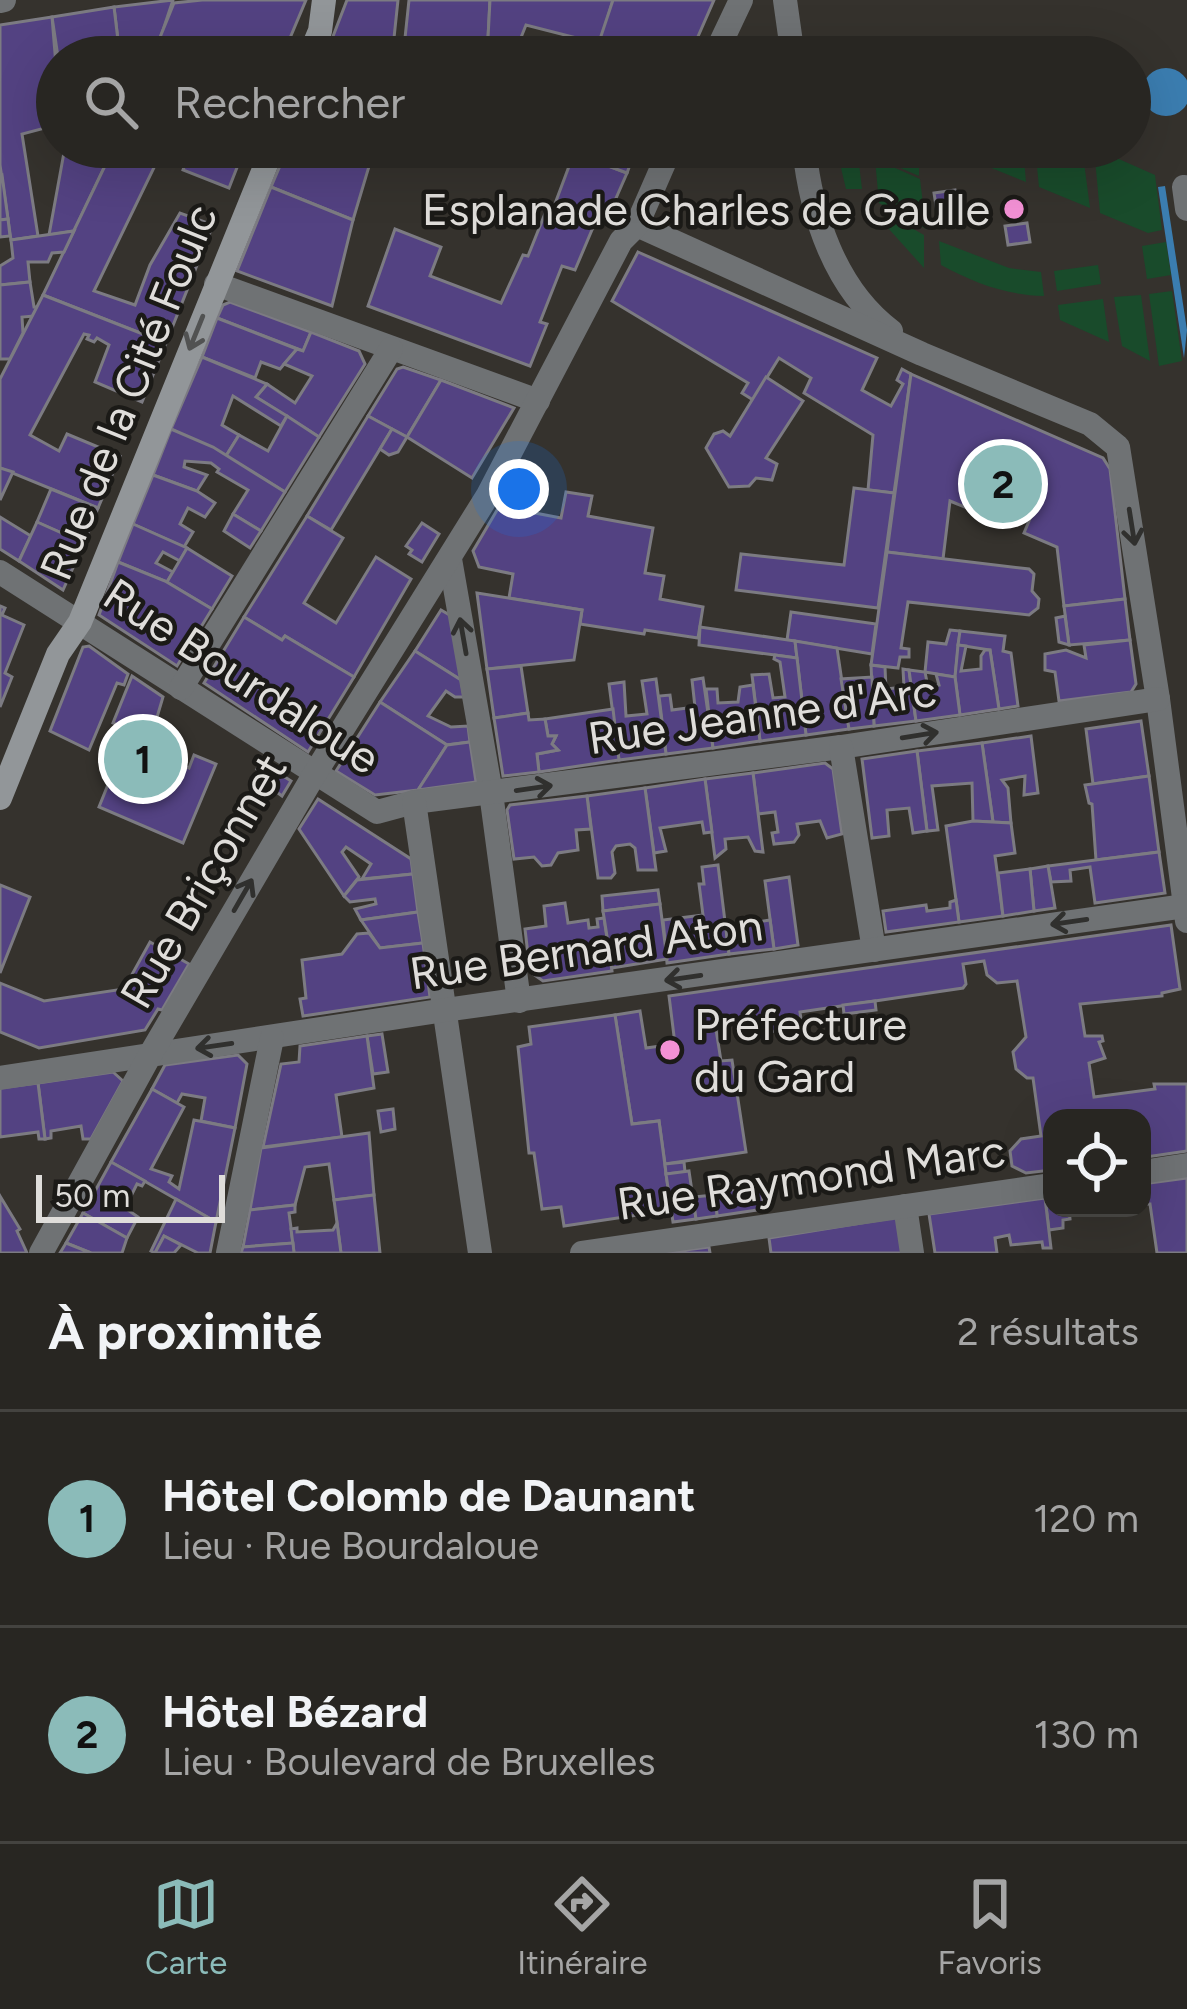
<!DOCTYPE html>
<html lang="fr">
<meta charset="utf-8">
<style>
body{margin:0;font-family:Figtree,sans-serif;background:#34322f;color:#f1f3f6}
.controls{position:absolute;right:36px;bottom:36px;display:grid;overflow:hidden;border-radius:24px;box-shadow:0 12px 48px #0002}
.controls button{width:108px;height:108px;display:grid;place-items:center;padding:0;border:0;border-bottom:3px solid #444340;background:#282622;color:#f1f3f6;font:60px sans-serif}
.scale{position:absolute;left:36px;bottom:30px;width:189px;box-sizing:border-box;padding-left:12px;border:6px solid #dfddda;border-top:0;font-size:33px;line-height:42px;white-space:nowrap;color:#dfddda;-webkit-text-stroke:9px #1b1a17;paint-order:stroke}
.you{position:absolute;left:519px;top:489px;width:42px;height:42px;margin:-30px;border:9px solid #fff;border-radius:50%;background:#1a73e8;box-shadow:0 0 0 18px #1a73e833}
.badge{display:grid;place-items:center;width:78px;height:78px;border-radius:50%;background:#8bbbb9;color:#111;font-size:39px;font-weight:700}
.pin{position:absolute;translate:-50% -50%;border:6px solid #fff;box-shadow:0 3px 12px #0006}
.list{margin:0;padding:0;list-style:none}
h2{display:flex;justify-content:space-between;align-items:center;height:156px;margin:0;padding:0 48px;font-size:51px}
h2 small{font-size:39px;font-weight:400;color:#a5a5a5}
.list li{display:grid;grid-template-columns:78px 1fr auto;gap:36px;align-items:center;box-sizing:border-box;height:216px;padding:0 48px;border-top:3px solid #444340}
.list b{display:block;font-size:45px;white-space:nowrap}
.list p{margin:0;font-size:39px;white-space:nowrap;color:#a5a5a5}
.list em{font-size:39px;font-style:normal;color:#a5a5a5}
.icon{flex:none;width:66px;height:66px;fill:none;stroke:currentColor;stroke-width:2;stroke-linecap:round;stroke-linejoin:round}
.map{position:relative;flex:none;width:1187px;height:1253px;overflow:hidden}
.search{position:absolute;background:#282622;box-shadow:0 12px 48px #0002;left:36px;right:36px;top:36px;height:132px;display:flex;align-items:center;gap:30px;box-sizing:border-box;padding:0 42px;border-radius:66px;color:#a5a5a5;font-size:45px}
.sheet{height:588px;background:#282622}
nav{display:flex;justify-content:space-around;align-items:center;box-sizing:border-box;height:168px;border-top:3px solid #444340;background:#282622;font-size:33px;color:#a5a5a5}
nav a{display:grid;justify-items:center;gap:6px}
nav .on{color:#8bbbb9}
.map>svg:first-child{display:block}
</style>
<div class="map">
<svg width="1187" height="1253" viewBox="0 0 1187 1253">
<rect width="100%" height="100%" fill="#35322d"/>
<g fill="#194b2b">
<polygon points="836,147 857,147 862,189 846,189"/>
<polygon points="872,147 919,147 919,176 873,156"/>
<polygon points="982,147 1023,147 1026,182 984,165"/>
<polygon points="1035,147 1082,147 1090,208 1039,187"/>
<polygon points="1094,148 1155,175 1162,230 1148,233 1100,213"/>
<polygon points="875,159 920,179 926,229 879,203"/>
<polygon points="882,211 924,235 924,268 888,228"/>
<path d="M939,241L1009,268L1041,272L1044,296C1006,295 974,283 941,265Z"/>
<polygon points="1166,242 1171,275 1147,279 1142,246"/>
<polygon points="1098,265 1101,284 1057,291 1054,271"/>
<polygon points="1172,291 1182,361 1159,366 1149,294"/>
<polygon points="1141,295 1150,361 1122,346 1114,297"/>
<polygon points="1103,299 1109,342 1060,320 1058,305"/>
</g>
<g fill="#3b7db0">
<circle cx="1166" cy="92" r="24"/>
<polygon points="1165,186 1187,330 1184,358 1158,187"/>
</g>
<g fill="#534282" stroke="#7c7b82" stroke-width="3">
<polygon points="173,0 159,42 134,44 132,57 120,57 114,7"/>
<polygon points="202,0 306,0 282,57 152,57 174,3"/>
<polygon points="347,0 398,0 392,57 325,57"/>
<polygon points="409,0 490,0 487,57 403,57"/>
<polygon points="490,0 613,0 600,44 526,25 520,40 488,38"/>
<polygon points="613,0 714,0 689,57 594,57"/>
<polygon points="114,7 120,57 58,57 52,17"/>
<polygon points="52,17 57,78 42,81 49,127 22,134 38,236 11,240 0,165 0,25"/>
<polygon points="488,38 509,40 509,56 487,57"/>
<polygon points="65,147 114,147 74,231 49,235"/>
<polygon points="114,147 164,147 94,291 135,305 150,265 180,213 213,225 166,343 43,295"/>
<polygon points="245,147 229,188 183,170 189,154 174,148"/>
<polygon points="288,147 356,147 373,153 353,220 271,187"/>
<polygon points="559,147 638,147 631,162 613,155 608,166"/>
<polygon points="574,153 627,173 606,221 597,218 575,270 562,266 540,322 547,324 530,366 368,306 395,229 441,247 430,276 501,303 523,255 528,256 548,206 553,209"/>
<polygon points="613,155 631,162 627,173 608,166"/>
<polygon points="2,175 8,219 0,220 0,176"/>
<polygon points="271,187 353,220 332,306 237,271"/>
<polygon points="955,190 958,208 937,212 934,193"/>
<polygon points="8,219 10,236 0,237 0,220"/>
<polygon points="1027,223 1030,242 1008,245 1005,226"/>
<polygon points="74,231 64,252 52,253 48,262 28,262 30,282 0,285 0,266 13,258 11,240"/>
<polygon points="638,252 877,358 862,390 891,406 903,384 897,380 902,369 911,374 894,493 868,490 873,435 804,393 811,378 779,358 753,400 742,393 748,383 612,301"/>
<polygon points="30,282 34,307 37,307 34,316 22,317 23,333 10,359 0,359 0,285"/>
<polygon points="43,295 166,343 142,402 95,382 109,345 97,338 94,342 87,339 89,335 84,334 30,435 59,451 67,434 120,456 98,508 0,468 0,379"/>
<polygon points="230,302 311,332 303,351 217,318 223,305"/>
<polygon points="217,318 297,349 280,369 261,362 255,378 202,357"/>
<polygon points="311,332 359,351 365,364 319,437 256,397 267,384 295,403 312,376 284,364 297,349 303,351"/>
<polygon points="202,357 267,384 256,397 287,416 281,426 233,396 222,425 239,435 226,456 171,429"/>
<polygon points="403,367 441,380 407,437 368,416 397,369"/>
<polygon points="911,374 1103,458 1110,469 1125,599 1064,606 1057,547 1024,533 1032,514 987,492 977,512 950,501 943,559 887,552"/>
<polygon points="766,377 803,401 766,458 777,464 772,480 756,478 749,486 729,487 706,448 714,434 723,431 730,436"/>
<polygon points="441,380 514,408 472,478 407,437"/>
<polygon points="287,416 319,437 285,492 226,456 239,435 268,451"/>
<polygon points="368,416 392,429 331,530 307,516"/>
<polygon points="171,429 213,447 285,492 261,531 233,514 248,490 217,472 219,469 211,463 185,461 184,467 207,475 197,491 153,475"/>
<polygon points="392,429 407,437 398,452 389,455 380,449"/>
<polygon points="523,466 532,467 528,492 532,493 524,506 530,512 561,518 566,492 592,496 588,516 653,528 645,573 664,576 660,599 703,607 698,638 645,630 644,634 580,624 582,610 509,598 513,574 479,567 473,551"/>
<polygon points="0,468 13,472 0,500"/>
<polygon points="153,475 197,491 215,503 205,517 188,508 180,524 193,532 184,547 133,524"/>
<polygon points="854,488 894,493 878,608 736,590 741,554 844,565"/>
<polygon points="51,489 98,508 84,543 37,522"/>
<polygon points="233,514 261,531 250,548 224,531"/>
<polygon points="307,516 343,538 304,603 336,623 376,557 411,579 354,677 285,636 282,640 244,617"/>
<polygon points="0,517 31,536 19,561 0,549"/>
<polygon points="37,522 84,543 63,590 19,561"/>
<polygon points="422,523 439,534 422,562 409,554 412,550 406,546"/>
<polygon points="133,524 187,548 180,561 163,552 156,563 173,572 167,582 118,562"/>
<polygon points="187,548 232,576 212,609 167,582"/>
<polygon points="887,552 1029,569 1034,574 1032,591 1039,599 1038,608 1029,615 908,602 901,648 909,649 909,657 900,657 898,668 871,665"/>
<polygon points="118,562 165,581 212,609 177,666 99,615"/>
<polygon points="477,593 582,610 574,660 487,669"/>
<polygon points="1125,599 1130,640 1069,645 1064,606"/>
<polygon points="0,606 5,608 2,615 24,625 5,673 12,677 0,707"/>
<polygon points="441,610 453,617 461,680 415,651"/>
<polygon points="791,612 876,624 872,654 787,640"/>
<polygon points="1065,616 1069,645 1059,642 1056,618"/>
<polygon points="244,617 282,640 285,636 354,677 308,752 204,683"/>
<polygon points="700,627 795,641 797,658 699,645"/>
<polygon points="950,630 960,631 955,677 925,672 928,642 946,644"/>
<polygon points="960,631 1005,636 1003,651 1011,653 1018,706 999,709 990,650 958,645"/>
<polygon points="1130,640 1136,684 1131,692 1059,701 1055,672 1045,670 1045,654 1066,650 1086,658 1084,645"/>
<polygon points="795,641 837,648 849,729 806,735"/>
<polygon points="958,645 966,646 961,671 981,669 981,656 985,650 990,650 999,709 960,715 955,677"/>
<polygon points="89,646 128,674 124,685 117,683 89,750 50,731 83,647"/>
<polygon points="415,651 461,680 464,697 455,697 446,691 428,716 451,727 468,726 470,742 447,745 380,702"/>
<polygon points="775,655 797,658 806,735 760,741 752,675 769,674 773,698 785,697 780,662 774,659"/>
<polygon points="871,665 885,667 886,689 904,687 903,669 909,670 916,721 874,726"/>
<polygon points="521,666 528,713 494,718 487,669"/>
<polygon points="909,670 925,672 928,687 939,685 936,674 955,677 960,715 916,721"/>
<polygon points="132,676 163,697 147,751 189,768 194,755 216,764 183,843 99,807 130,730 113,723"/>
<polygon points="872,677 874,726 849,729 841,679"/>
<polygon points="703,678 713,748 666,754 659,696 670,695 672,710 695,707 692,680"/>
<polygon points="656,679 666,754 619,760 609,684 624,682 626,716 647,714 642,681"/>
<polygon points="753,685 760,741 713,748 706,689 717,689 718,703 738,702 740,687"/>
<polygon points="380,702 447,745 418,790 375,795 336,771"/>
<polygon points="613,709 619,760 539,772 537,754 558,750 552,744 556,736 548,736 545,719"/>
<polygon points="528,713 529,720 545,719 548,736 556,736 552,744 558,750 537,754 539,772 503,776 494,718"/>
<polygon points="1141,721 1149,776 1093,784 1086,729"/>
<polygon points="1031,736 1038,793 1024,795 1025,776 1002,780 1008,788 1011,823 993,822 982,743"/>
<polygon points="470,742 476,782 418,790 447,745"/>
<polygon points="982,743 993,822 973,821 972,783 932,786 938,830 927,831 917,751"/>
<polygon points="917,751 927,831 913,833 909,808 887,810 889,836 872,838 862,759"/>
<polygon points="260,761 291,781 282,796 259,779 263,772 257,769"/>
<polygon points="825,763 833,769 842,834 827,838 820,821 797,824 799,835 794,842 774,844 772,833 778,832 775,812 758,814 753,773"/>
<polygon points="753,773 763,852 755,851 748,837 725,839 726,849 715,858 705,779"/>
<polygon points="1149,776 1159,852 1096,860 1092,804 1089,803 1085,785"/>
<polygon points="705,779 712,832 704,833 702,822 660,828 666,851 654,853 645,788"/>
<polygon points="645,788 656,870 638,870 635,848 630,844 616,846 612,852 615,873 611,878 598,878 587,796"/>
<polygon points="587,796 591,829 576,830 578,850 558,853 551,865 542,866 534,857 514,859 507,810 510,805"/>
<polygon points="318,799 411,859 413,874 362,879 371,864 346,847 342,852 359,877 344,896 299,829"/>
<polygon points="973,821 1011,823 1015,853 995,856 1003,916 959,922 946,826"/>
<polygon points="1159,852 1165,893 1095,903 1090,867 1070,870 1071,881 1051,882 1048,866"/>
<polygon points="718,865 729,954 667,963 663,920 703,915 699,884 704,884 702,867"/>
<polygon points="1048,866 1055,908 1034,911 1030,869"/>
<polygon points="1030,869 1034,911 1003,916 998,873"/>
<polygon points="413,874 418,912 361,920 355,909 376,904 375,899 350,902 344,896 357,880"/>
<polygon points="789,877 798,945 774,949 765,881"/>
<polygon points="0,885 30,897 0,973"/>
<polygon points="658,890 660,904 603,911 602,896"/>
<polygon points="956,900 959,922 886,932 883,911 926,905 927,911 950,908 950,902"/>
<polygon points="565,903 568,923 588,920 589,928 598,927 597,919 604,918 612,971 543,981 530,972 525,929 546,926 544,906"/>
<polygon points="660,904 667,959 612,968 603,911"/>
<polygon points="418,912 423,943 380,948 361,920"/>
<polygon points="770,920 774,949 729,954 726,927"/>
<polygon points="1171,925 1180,989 1162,993 1162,996 1080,1004 1085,1036 1102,1036 1103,1041 1099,1042 1105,1058 1089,1063 1094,1097 1155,1089 1154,1084 1187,1084 1187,1151 1146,1157 1142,1118 1052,1118 1052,1170 1026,1173 1012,1166 1010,1151 1021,1139 1041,1136 1033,1078 1027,1078 1016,1069 1013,1052 1026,1037 1017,981 997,983 987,975 984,961 963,964 966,984 963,988 800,1012 802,1027 743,1036 740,1020 715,1023 721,1061 732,1060 746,1152 665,1164 659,1121 632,1124 615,1015 640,1011 646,1048 675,1044 669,996"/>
<polygon points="369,933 380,948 423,943 430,997 303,1016 300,999 306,998 302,960 342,954 357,934"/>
<polygon points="150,942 189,964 162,1010 158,1009 145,1030 39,1048 0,1032 0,983 44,1001 124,989"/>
<polygon points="875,1001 876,1010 844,1014 843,1005"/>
<polygon points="615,1015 632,1124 659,1121 671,1210 564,1226 561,1207 542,1209 534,1153 529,1153 518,1047 531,1044 529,1027"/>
<polygon points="382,1034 388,1072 373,1074 367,1036"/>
<polygon points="367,1036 374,1088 336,1095 342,1137 263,1147 281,1064 299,1062 300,1046"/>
<polygon points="238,1055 247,1064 235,1128 201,1121 205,1098 182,1094 177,1103 152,1089 165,1065"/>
<polygon points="113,1072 123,1081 91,1139 83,1139 81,1126 51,1131 51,1138 45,1139 38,1083"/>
<polygon points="38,1083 45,1139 39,1139 38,1132 0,1137 0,1088"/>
<polygon points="152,1089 184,1107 151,1169 172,1176 169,1182 179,1189 194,1120 235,1128 216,1222 111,1162"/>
<polygon points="393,1109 395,1129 381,1132 378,1111"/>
<polygon points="369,1133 374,1195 334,1200 329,1164 305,1167 295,1205 250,1210 261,1148"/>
<polygon points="111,1162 145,1181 142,1186 137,1184 125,1208 138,1217 127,1238 83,1213"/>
<polygon points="684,1162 685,1172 666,1174 665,1164"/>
<polygon points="689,1171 696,1219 673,1222 666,1174"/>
<polygon points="1187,1178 1187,1253 1157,1253 1150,1204 1142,1204 1142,1184"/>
<polygon points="761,1186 764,1209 717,1216 715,1192"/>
<polygon points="374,1195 380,1253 341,1253 334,1200"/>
<polygon points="715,1195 717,1216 696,1219 693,1197"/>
<polygon points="0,1196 20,1229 17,1231 27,1253 0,1253"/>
<polygon points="1052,1197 1052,1208 1069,1208 1070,1219 1063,1220 1063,1228 1049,1230 1045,1198"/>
<polygon points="1045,1198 1051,1248 1043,1248 1042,1242 1011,1245 1009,1235 995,1238 997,1253 935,1253 929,1214"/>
<polygon points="176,1199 216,1222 210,1253 198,1253 164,1236 155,1253 151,1251"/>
<polygon points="295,1205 295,1212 289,1213 293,1243 243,1247 250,1210"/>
<polygon points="83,1213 127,1238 122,1253 91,1253 66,1243"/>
<polygon points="898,1217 903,1253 771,1253 769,1238"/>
<polygon points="337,1223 341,1253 294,1253 291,1229 297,1228 297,1232 333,1230"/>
<polygon points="164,1236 181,1245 174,1253 155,1253"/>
<polygon points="66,1243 91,1253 60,1253"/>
<polygon points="293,1243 294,1253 241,1253 243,1247"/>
<polygon points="709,1247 710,1253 662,1253"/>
</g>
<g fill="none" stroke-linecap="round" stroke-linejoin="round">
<g stroke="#6f7274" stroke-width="24">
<polyline points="785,0 793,57"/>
<polyline points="0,1 4,0"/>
<polyline points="714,57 741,0"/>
<path d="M804,147C811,215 835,289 891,331"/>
<polyline points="1184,187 1187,209"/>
<polyline points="637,225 922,354 1090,424 1118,447 1158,699 1187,921"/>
<polyline points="216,284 538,401"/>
<polyline points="450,559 491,793 519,1001"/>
<polyline points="0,572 377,812 414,802 841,747 1158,699"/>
<polyline points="181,688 391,349"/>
<polyline points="841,747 874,950"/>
<polyline points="414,802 480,1253"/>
<polyline points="0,1078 445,1010 1185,906"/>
<polyline points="1142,1172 1187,1165"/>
<polyline points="905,1206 912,1253"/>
<polyline points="41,1253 150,1055 314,775 488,495 621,241 637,225 671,147"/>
<polyline points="228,1253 272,1038"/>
<polyline points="582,1253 1052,1185"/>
</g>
<g stroke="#929699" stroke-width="24">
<polyline points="309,57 320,31 324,0"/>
<polyline points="0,798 58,654 80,622 273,147"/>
</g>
</g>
<defs><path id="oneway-shaft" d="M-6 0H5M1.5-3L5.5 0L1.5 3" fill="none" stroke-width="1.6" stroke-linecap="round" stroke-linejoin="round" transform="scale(3)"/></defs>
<use stroke="#515252" href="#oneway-shaft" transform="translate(196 333) rotate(112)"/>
<g stroke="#30302e">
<use href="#oneway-shaft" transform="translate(1132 527) rotate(81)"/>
<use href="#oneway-shaft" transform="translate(463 636) rotate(-100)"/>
<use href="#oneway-shaft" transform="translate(920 735) rotate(-9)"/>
<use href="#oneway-shaft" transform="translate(534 788) rotate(-8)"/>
<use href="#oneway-shaft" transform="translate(243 895) rotate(-60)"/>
<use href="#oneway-shaft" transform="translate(1069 922) rotate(172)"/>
<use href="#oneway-shaft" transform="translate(683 978) rotate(172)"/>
<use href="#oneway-shaft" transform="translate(214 1046) rotate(172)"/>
</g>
<g fill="#f391d5" stroke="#1b1a17" stroke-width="4.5">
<circle cx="1014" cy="209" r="12"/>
<circle cx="670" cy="1050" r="12"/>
</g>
<g text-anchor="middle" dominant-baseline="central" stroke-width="9" stroke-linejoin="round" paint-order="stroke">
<g font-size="45" fill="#dfddda" stroke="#1b1a17" text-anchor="end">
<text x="990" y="209">Esplanade Charles de Gaulle</text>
<text x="694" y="1024" text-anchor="start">Préfecture<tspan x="694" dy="52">du Gard</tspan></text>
</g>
<g font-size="45" fill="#dfddda" stroke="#1b1a17">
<text transform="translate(128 392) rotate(-68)">Rue de la Cité Foulc</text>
<text transform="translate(242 676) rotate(33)">Rue Bourdaloue</text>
<text transform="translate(762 714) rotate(-8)">Rue Jeanne d'Arc</text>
<text transform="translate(203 881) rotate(-60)">Rue Briçonnet</text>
<text transform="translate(586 949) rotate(-8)">Rue Bernard Aton</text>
<text transform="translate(811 1177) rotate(-8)">Rue Raymond Marc</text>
</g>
</g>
</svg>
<div class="controls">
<button><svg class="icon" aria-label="locate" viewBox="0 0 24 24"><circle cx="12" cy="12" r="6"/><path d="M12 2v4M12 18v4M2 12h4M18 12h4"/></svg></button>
</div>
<div class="scale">50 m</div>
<div class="you"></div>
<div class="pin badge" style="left:143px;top:759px">1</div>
<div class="pin badge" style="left:1003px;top:484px">2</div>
<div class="search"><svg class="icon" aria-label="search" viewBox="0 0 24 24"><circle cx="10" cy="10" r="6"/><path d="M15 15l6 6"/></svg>Rechercher</div>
</div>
<section class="sheet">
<h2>À proximité<small>2 résultats</small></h2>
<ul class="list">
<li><span class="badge">1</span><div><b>Hôtel Colomb de Daunant</b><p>Lieu · Rue Bourdaloue</p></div><em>120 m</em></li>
<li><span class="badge">2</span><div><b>Hôtel Bézard</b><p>Lieu · Boulevard de Bruxelles</p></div><em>130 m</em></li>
</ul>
</section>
<nav>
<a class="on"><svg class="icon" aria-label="map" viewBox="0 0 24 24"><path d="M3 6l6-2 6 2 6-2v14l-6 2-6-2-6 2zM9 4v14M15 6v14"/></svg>Carte</a>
<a><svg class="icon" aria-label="directions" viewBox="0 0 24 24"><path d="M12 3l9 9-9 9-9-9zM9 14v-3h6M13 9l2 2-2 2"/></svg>Itinéraire</a>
<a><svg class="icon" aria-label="saved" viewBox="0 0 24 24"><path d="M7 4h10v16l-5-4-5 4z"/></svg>Favoris</a>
</nav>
